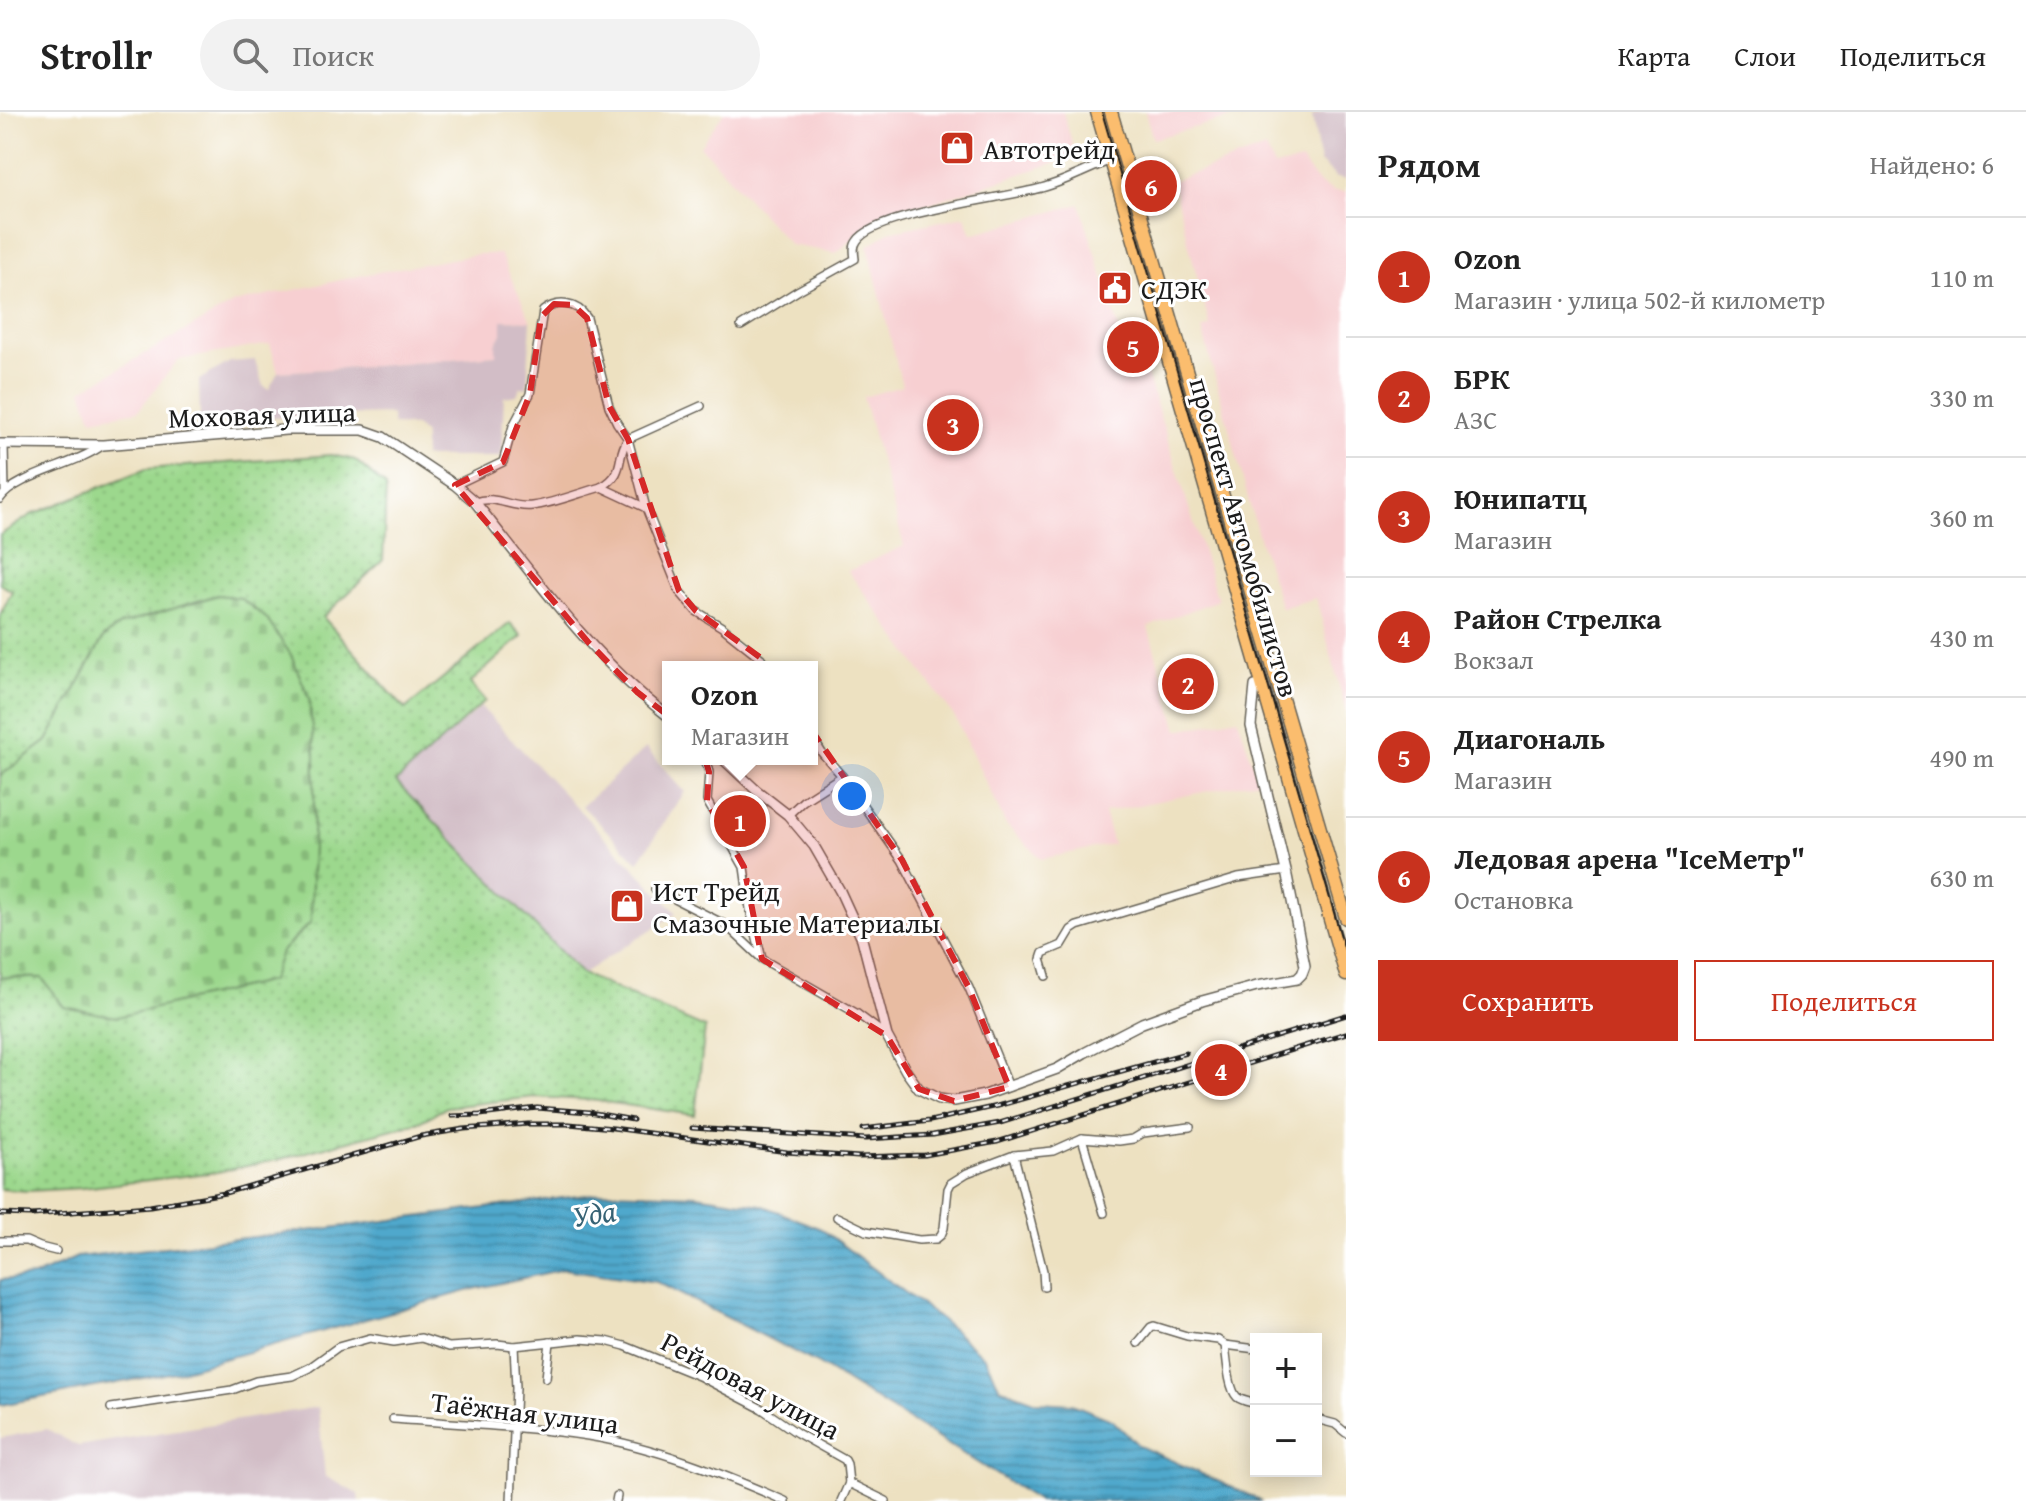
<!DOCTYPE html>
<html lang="ru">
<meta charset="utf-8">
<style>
body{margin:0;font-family:"Gentium Book Plus",serif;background:#f2f2f2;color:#222}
.controls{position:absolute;right:24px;bottom:24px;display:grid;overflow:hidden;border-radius:0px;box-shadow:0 4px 20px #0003}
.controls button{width:72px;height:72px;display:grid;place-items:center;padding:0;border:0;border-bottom:2px solid #e0e0e0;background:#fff;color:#222;font:40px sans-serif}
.you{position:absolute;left:852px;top:684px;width:28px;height:28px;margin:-20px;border:6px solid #fff;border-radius:50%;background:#1a73e8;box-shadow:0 0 0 12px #1a73e833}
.badge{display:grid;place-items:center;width:52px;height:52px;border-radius:50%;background:#c8321e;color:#fff;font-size:26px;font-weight:700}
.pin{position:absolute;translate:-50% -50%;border:4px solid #fff;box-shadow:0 2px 8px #0006}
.popup{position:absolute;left:662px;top:549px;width:156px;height:104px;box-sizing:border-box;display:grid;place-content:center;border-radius:0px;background:#fff;filter:drop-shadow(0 2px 6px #0005);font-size:26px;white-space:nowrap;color:#767676}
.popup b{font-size:30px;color:#222}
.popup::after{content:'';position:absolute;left:50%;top:100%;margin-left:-16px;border:16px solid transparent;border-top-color:#fff}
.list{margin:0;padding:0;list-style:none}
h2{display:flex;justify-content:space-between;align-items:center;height:104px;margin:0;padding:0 32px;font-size:34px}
h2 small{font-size:26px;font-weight:400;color:#767676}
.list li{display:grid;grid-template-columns:52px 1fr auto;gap:24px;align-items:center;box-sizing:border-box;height:120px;padding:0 32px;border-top:2px solid #e0e0e0}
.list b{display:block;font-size:30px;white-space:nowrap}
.list p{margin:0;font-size:26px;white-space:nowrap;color:#767676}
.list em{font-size:26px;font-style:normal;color:#767676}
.actions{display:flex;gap:16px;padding:24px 32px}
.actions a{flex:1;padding:18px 0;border:2px solid #c8321e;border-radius:0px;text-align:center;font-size:28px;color:#c8321e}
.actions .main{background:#c8321e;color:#fff}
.icon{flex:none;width:44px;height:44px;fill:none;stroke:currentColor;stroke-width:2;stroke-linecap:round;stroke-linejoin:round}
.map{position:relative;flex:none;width:1346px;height:1389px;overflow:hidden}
header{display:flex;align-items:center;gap:48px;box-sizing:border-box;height:112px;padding:0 40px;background:#fff;border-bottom:2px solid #e0e0e0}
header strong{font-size:38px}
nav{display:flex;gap:44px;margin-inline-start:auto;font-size:28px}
.search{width:560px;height:72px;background:#f2f2f2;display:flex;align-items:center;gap:20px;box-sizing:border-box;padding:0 28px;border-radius:44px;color:#767676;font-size:30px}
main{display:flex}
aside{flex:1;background:#fff}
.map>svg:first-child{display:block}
</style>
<header>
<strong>Strollr</strong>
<div class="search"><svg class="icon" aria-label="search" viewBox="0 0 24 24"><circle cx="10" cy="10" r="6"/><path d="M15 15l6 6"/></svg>Поиск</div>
<nav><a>Карта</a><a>Слои</a><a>Поделиться</a></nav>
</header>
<main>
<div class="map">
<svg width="1346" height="1389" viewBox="0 0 1346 1389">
<defs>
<pattern id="grass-dots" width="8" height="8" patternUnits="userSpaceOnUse" patternTransform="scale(2)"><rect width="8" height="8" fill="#9cd88d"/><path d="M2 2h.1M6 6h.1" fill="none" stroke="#86b979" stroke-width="1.8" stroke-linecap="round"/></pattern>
<pattern id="cemetery-stones" width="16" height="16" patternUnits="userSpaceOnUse" patternTransform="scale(2)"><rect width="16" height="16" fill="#9cd88d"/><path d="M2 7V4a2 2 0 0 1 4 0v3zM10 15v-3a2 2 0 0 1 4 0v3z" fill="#86b979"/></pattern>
<pattern id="water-rules" width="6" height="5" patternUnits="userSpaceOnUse" patternTransform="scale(2)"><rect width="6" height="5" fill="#4fa8cc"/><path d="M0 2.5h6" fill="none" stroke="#4188a5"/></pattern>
</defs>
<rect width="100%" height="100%" fill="#fff"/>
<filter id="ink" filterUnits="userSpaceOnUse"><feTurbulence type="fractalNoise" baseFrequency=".0125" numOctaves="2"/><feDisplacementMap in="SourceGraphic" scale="16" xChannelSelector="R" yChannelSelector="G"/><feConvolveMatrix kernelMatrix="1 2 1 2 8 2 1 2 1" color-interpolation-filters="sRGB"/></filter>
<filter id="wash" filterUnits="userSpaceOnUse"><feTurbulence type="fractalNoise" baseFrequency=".006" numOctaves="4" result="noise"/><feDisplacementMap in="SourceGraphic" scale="32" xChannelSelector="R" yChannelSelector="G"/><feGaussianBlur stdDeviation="1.8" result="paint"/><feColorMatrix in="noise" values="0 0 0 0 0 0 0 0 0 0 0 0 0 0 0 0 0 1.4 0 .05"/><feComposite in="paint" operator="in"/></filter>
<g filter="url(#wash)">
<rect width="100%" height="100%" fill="#ede1c1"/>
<g fill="#f7cfd1">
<polygon points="724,0 1063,0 1076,44 875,109 836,141 790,133 700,34"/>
<polygon points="1145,0 1251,0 1153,27"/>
<polygon points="1266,36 1274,55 1302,49 1318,70 1333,79 1346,80 1346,600 1316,486 1281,496 1257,419 1202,217 1210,214 1172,69"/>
<polygon points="1080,92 1121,223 1134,221 1218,488 1148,515 1178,618 1238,606 1258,669 1104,700 1113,732 1042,747 1006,713 956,607 848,459 904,434 863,285 902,274 868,134 889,120 965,104 972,122"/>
<polygon points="480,142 500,142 531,209 503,208 502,222 496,232 496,243 375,254 278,260 270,232 178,248 138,299 92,307 82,278 234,191 373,161"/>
</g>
<g fill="#d2bdc6">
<polygon points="1322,0 1346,0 1346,67 1337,66 1320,50 1312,4"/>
<polygon points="502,208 531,209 527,276 520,275 517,283 504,285 501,345 424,345 424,322 416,314 393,313 391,302 200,307 199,268 230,250 255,248 263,274 269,277 278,260 375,254 496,243 496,232 502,222"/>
<polygon points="481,595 677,801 582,862 395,670"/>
<polygon points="646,636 685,680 638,750 582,694"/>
<polygon points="318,1295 325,1364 358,1382 359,1389 0,1389 0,1326 47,1317 78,1334"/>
</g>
<polygon fill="url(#grass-dots)" stroke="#5c7a54" stroke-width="2" points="331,343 355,348 386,375 383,448 323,505 405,597 510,511 522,524 470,571 485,589 396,670 582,862 705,916 695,1003 591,988 534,985 447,995 419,1010 277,1048 217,1060 82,1076 28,1079 0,1077 0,865 42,866 64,895 281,840 310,810 315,644 309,586 240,486 217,483 120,513 104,525 47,629 0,664 0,503 12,479 0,472 0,423 31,403 146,357"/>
<polygon fill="url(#cemetery-stones)" stroke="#5c7a54" stroke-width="2" points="218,483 240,486 266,506 291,543 309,586 315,644 311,810 281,840 271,869 117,905 64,895 42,866 0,865 0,664 47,629 104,525 120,513"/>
<polygon fill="url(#water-rules)" stroke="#366274" stroke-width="2" points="609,1080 697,1083 761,1093 821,1117 944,1210 985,1246 1000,1276 1037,1290 1072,1292 1112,1308 1139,1334 1262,1389 1039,1389 817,1251 657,1170 564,1157 474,1177 180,1259 0,1293 0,1168 34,1165 77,1145 315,1118"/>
</g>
<g filter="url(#ink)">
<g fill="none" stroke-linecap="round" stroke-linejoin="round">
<g stroke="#656156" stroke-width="10">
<g id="minor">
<path d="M741,214L799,178L855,147C854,140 853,134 857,129C874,101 1006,86 1041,76C1065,70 1088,57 1111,48"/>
<polyline points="4,333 5,379"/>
<path d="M455,373L503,350L513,314L530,282L543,199C557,188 577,190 587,206L609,294L617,311L628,327L646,396L679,479L696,499L722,515L761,546L767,555"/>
<polyline points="601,375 646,396"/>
<path d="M0,387C16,363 77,353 103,333"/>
<path d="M475,390C495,382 512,397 532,394C555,391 579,381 601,375C627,361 615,345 628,327L701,294"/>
<polyline points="812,625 822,641 842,664 902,748 969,876 1009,975"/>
<polyline points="705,647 709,660 707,689 744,755 750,797 762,847 856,901 887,924"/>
<polyline points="788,703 803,689 842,664"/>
<polyline points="655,777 726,813 760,845"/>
<polyline points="1046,864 1041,847 1043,841 1062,833 1071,818 1077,814 1238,766 1286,759"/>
<polyline points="1082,1026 1104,1101"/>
<polyline points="1014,1043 1043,1159 1044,1175"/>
<polyline points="837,1105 866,1119 919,1128 936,1127 941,1123 944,1116 948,1077 951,1071 967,1061 1014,1043 1053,1039 1082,1026 1119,1029 1133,1027 1143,1021 1190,1015"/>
<polyline points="0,1129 26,1129 40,1135 56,1139"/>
<path d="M1138,1231L1151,1215L1154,1214L1187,1224L1218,1228L1225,1233C1227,1246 1228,1276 1237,1285C1242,1289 1250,1290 1256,1292"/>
<polyline points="1225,1233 1256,1237"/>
<polyline points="546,1266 550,1230"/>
<polyline points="111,1296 232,1278 256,1269 292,1264 309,1256 338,1235 370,1226 394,1230 421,1226 449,1235 497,1232 514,1234 580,1227 606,1229 625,1234 699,1264 762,1297 797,1321 845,1348 847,1352 849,1371"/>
<path d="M393,1307C458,1312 524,1314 588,1324C656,1335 723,1362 785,1389"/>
<polyline points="1316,1307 1335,1312 1346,1321"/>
<polyline points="849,1371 886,1389"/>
<polyline points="511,1389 516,1276 514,1234"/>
<polyline points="616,1389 617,1384"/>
<polyline points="841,1389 849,1371"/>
</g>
</g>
<g stroke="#656156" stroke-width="12">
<g id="tertiary">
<path d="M0,332L103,333L286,318H363L383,325L455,373L475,390C535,465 591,545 668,604"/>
<polyline points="723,647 756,678 788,703 814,734 840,779 862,827 887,924 906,959 919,977 939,987 954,989 985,983 1057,957 1084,941 1142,911 1202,889 1257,874 1297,867 1302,862 1305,854 1286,759 1251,614 1255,574 1262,573"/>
</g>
</g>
<g stroke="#656156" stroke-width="15">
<g id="primary">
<polyline points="1097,0 1346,863"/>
<polyline points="1111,0 1346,806"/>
</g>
</g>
<use href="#minor" stroke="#fff" stroke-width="7"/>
<use href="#tertiary" stroke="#fff" stroke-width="9"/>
<use href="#primary" stroke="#fbbd6e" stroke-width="12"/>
<polyline stroke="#1c1c1c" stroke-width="2" points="1102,0 1346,842"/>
<g stroke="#1c1c1c" stroke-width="5">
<g id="rail">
<polyline points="452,1004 480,1003 537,996 589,1000 633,1008"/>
<polyline points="692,1016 866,1027 933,1023 1000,1011 1346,903"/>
<polyline points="863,1017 930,1009 997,994 1186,941"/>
<polyline points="0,1102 32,1103 150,1094 225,1081 421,1024 464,1017 528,1012 569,1012 613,1016 787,1040 859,1045 925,1043 997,1030 1346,921"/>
</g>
</g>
<use href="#rail" stroke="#fff" stroke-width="2" stroke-dasharray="6" stroke-linecap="butt"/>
</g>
</g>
<path fill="#d62828" fill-opacity="0.2" stroke="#d62828" stroke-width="6" stroke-dasharray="16 10" stroke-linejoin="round" d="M554,192L573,193L587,206L609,294L628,327L679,479L696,499L761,546L902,748L969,876L1009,975L954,989L919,977L887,924L762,847L744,755L707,689L709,660L699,627L637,580L588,530L455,373L503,350L530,282L541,205Z"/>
<defs>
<g id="shop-square" transform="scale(1.8)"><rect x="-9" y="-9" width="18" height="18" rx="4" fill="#c8321e" stroke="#fff"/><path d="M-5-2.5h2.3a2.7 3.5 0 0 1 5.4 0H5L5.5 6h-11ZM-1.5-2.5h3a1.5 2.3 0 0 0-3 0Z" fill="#fff"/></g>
<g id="civic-square" transform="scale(1.8)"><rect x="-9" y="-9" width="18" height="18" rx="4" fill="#c8321e" stroke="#fff"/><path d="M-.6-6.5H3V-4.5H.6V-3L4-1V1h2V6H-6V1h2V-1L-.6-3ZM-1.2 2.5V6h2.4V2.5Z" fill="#fff"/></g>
</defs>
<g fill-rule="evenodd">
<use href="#shop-square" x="957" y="36"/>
<use href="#civic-square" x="1115" y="176"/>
<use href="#shop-square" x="627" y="794"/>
</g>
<g text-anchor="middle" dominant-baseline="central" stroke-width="6" stroke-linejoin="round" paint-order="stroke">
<g font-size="28" fill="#1c1c1c" stroke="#fff" text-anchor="start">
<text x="983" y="36">Автотрейд</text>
<text x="1141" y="176">СДЭК</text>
<text x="653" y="778">Ист Трейд<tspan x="653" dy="32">Смазочные Материалы</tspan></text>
</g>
<g font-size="28" fill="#1c1c1c" stroke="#fff">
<text transform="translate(262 302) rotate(-2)">Моховая улица</text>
<text transform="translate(1245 425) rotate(74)">проспект Автомобилистов</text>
<text transform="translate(751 1273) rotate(28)">Рейдовая улица</text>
<text transform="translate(525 1300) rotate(7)">Таёжная улица</text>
</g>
<g font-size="30" font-style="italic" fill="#366274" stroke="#fff">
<text transform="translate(594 1101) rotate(-8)">Уда</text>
</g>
</g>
</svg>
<div class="controls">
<button>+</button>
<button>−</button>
</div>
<div class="you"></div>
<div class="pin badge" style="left:740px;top:709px">1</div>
<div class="popup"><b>Ozon</b>Магазин</div>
<div class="pin badge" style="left:1188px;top:572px">2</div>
<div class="pin badge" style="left:953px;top:313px">3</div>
<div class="pin badge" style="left:1221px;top:958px">4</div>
<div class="pin badge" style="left:1133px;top:235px">5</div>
<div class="pin badge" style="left:1151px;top:74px">6</div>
</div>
<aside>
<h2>Рядом<small>Найдено: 6</small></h2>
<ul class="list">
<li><span class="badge">1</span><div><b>Ozon</b><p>Магазин · улица 502-й километр</p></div><em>110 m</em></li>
<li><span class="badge">2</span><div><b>БРК</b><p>АЗС</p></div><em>330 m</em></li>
<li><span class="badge">3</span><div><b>Юнипатц</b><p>Магазин</p></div><em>360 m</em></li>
<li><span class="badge">4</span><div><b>Район Стрелка</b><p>Вокзал</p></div><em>430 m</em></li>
<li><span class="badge">5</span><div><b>Диагональ</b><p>Магазин</p></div><em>490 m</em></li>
<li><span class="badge">6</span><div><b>Ледовая арена &quot;IceМетр&quot;</b><p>Остановка</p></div><em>630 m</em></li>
</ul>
<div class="actions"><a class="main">Сохранить</a><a>Поделиться</a></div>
</aside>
</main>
